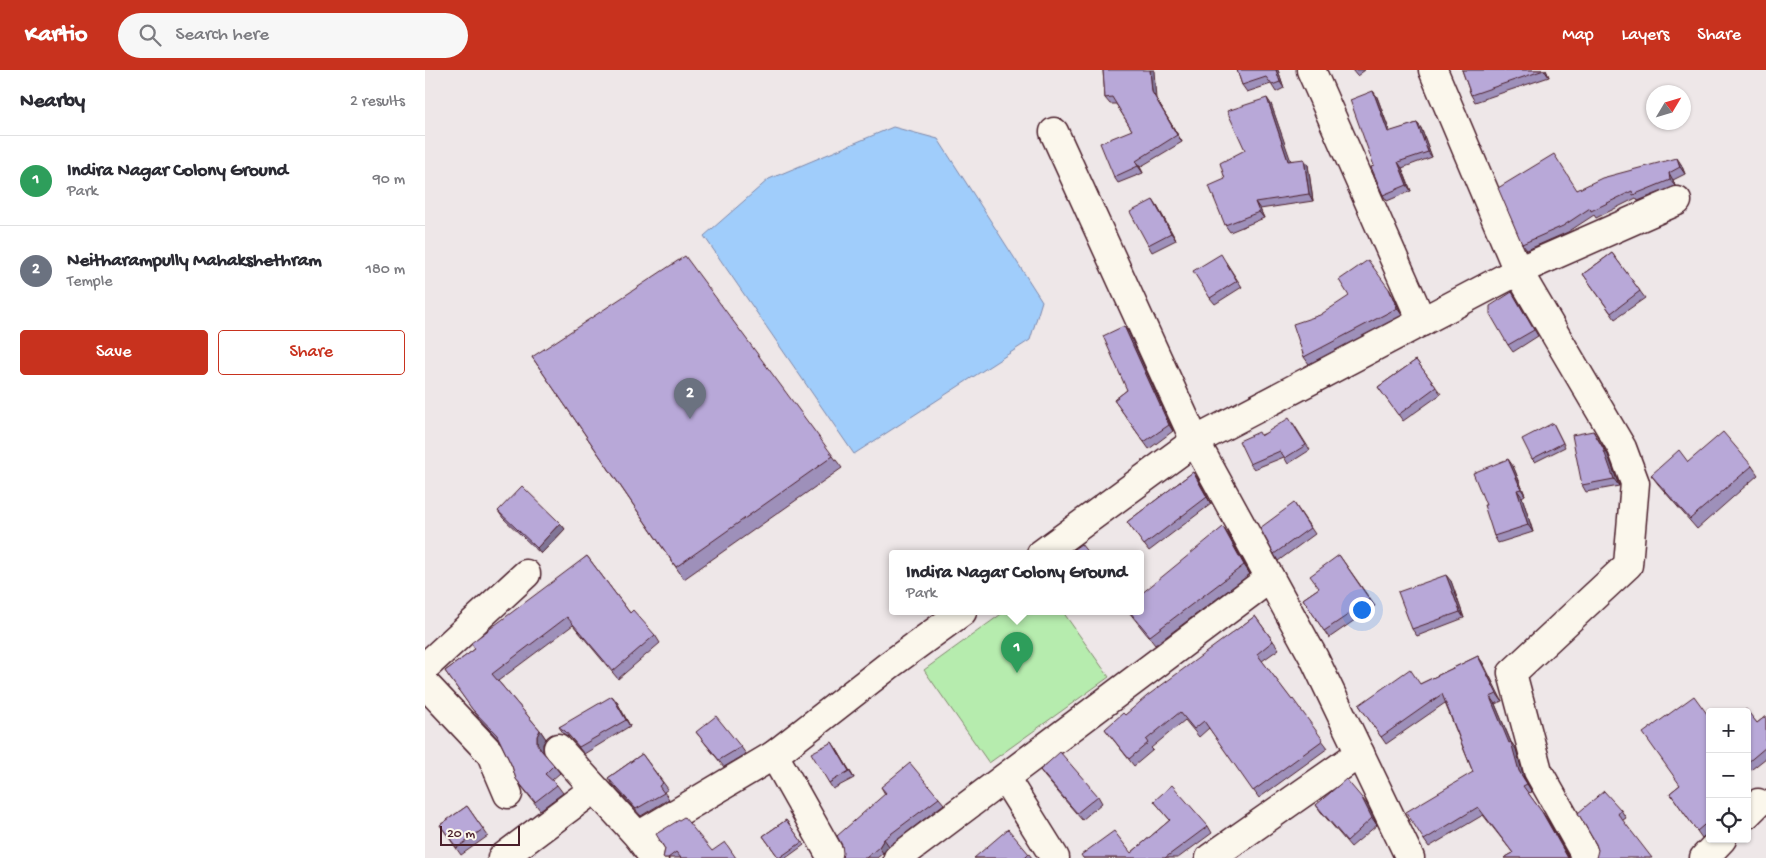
<!DOCTYPE html>
<meta charset="utf-8">
<style>
body{margin:0;font-family:"Gochi Hand",sans-serif;background:#f7f7f7;color:#2b2b33}
.controls{position:absolute;right:15px;bottom:15px;display:grid;overflow:hidden;border-radius:5px;box-shadow:0 1px 4px #0004}
.controls button{width:45px;height:45px;display:grid;place-items:center;padding:0;border:0;border-bottom:1px solid #e1e1e2;background:#fff;color:#2b2b33;font:25px sans-serif}
.compass{position:absolute;left:1221px;top:15px;width:45px;height:45px;border-radius:50%;background:#fff;box-shadow:0 1px 4px #0004;rotate:52deg}
.scale{position:absolute;left:15px;bottom:12px;width:80px;box-sizing:border-box;padding-left:5px;border:2px solid #4a1f2b;border-top:0;font-size:14px;line-height:18px;white-space:nowrap;color:#4a1f2b;-webkit-text-stroke:4px #fbf7ec;paint-order:stroke}
.you{position:absolute;left:936px;top:539px;width:18px;height:18px;margin:-12px;border:4px solid #fff;border-radius:50%;background:#1a73e8;box-shadow:0 0 0 8px #1a73e833}
.badge{display:grid;place-items:center;width:32px;height:32px;border-radius:50%;background:#c8321e;color:#fff;font-size:16px;font-weight:700}
.pin{position:absolute;translate:-50% -41px;filter:drop-shadow(0 1px 2px #0008)}
.pin::after{content:'';position:absolute;top:26px;width:18px;height:15px;background:inherit;clip-path:polygon(0 0,100% 0,50% 100%)}
.popup{position:absolute;left:464px;top:480px;width:255px;height:65px;box-sizing:border-box;display:grid;place-content:center;border-radius:5px;background:#fff;filter:drop-shadow(0 1px 4px #0005);font-size:16px;white-space:nowrap;color:#7c7c81}
.popup b{font-size:19px;color:#2b2b33}
.popup::after{content:'';position:absolute;left:50%;top:100%;margin-left:-10px;border:10px solid transparent;border-top-color:#fff}
.list{margin:0;padding:0;list-style:none}
h2{display:flex;justify-content:space-between;align-items:center;height:65px;margin:0;padding:0 20px;font-size:21px}
h2 small{font-size:16px;font-weight:400;color:#7c7c81}
.list li{display:grid;grid-template-columns:32px 1fr auto;gap:15px;align-items:center;box-sizing:border-box;height:90px;padding:0 20px;border-top:1px solid #e1e1e2}
.list b{display:block;font-size:19px;white-space:nowrap}
.list p{margin:0;font-size:16px;white-space:nowrap;color:#7c7c81}
.list em{font-size:16px;font-style:normal;color:#7c7c81}
.actions{display:flex;gap:10px;padding:15px 20px}
.actions a{flex:1;padding:11px 0;border:1px solid #c8321e;border-radius:5px;text-align:center;font-size:18px;color:#c8321e}
.actions .main{background:#c8321e;color:#fff}
.icon{flex:none;width:28px;height:28px;fill:none;stroke:currentColor;stroke-width:2;stroke-linecap:round;stroke-linejoin:round}
.map{position:relative;flex:none;width:1341px;height:788px;overflow:hidden}
header{display:flex;align-items:center;gap:30px;box-sizing:border-box;height:70px;padding:0 25px;background:#c8321e;color:#fff}
header strong{font-size:24px}
nav{display:flex;gap:28px;margin-inline-start:auto;font-size:18px}
.search{width:350px;height:45px;background:#f7f7f7;display:flex;align-items:center;gap:12px;box-sizing:border-box;padding:0 18px;border-radius:28px;color:#7c7c81;font-size:19px}
main{display:flex}
aside{flex:1;background:#fff}
.map>svg:first-child{display:block}
</style>
<header>
<strong>Kartio</strong>
<div class="search"><svg class="icon" aria-label="search" viewBox="0 0 24 24"><circle cx="10" cy="10" r="6"/><path d="M15 15l6 6"/></svg>Search here</div>
<nav><a>Map</a><a>Layers</a><a>Share</a></nav>
</header>
<main>
<aside>
<h2>Nearby<small>2 results</small></h2>
<ul class="list">
<li><span class="badge" style="background:#2e9e5b">1</span><div><b>Indira Nagar Colony Ground</b><p>Park</p></div><em>90 m</em></li>
<li><span class="badge" style="background:#6b7280">2</span><div><b>Neitharampully Mahakshethram</b><p>Temple</p></div><em>180 m</em></li>
</ul>
<div class="actions"><a class="main">Save</a><a>Share</a></div>
</aside>
<div class="map">
<svg width="1341" height="788" viewBox="0 0 1341 788">
<rect width="100%" height="100%" fill="#eee7e8"/>
<filter id="ink" filterUnits="userSpaceOnUse"><feTurbulence type="fractalNoise" baseFrequency=".02" numOctaves="2"/><feDisplacementMap in="SourceGraphic" scale="10" xChannelSelector="R" yChannelSelector="G"/><feConvolveMatrix kernelMatrix="1 2 1 2 8 2 1 2 1" color-interpolation-filters="sRGB"/></filter>
<g filter="url(#ink)">
<polygon fill="#b6ecae" stroke="#80866c" points="579,542 638,542 684,607 564,693 499,600"/>
<polygon fill="#a0cdfb" stroke="#7e87a8" points="468,57 513,69 617,231 605,270 429,384 279,166 344,109"/>
<g fill="none" stroke-linecap="round" stroke-linejoin="round">
<g stroke="#4a1f2b" stroke-width="31">
<g id="minor">
<polyline points="886,0 997,252"/>
<polyline points="629,62 770,371 889,588 985,788"/>
<polyline points="616,484 770,371 1093,201 1008,0"/>
<polyline points="0,597 101,504"/>
<polyline points="0,614 66,684 83,724"/>
<polyline points="133,678 213,766"/>
<polyline points="580,708 630,788"/>
<polyline points="1322,744 1333,733"/>
<polyline points="77,788 169,719"/>
<polyline points="229,788 213,766 349,685"/>
<polyline points="407,788 349,685 463,596 537,542"/>
<polyline points="473,788 845,508"/>
<polyline points="785,788 935,683"/>
<polyline points="1162,788 1113,701 1087,603 1203,495 1210,413 1197,378 1093,201 1252,131"/>
<polyline points="1279,788 1297,769"/>
</g>
</g>
<use href="#minor" stroke="#fbf7ec" stroke-width="28"/>
</g>
<g fill="#9e90ba" stroke="#4a1f2b">
<polygon points="678,0 731,29 757,72 715,97 718,103 693,113 689,107 707,60 691,34 685,34 680,28"/>
<polygon points="812,0 853,0 859,18 851,22 846,14 822,22 817,15"/>
<polygon points="927,0 940,0 932,6"/>
<polygon points="1037,0 1121,0 1124,7 1050,32 1046,25"/>
<polygon points="948,21 952,27 965,62 992,53 996,58 1007,87 977,98 986,121 962,131 958,125 949,96"/>
<polygon points="846,34 865,90 883,95 888,131 835,139 839,148 805,162 800,155 800,109 820,80"/>
<polygon points="1256,94 1260,104 1248,110 1250,116 1213,131 1211,128 1171,148 1169,145 1143,162 1102,180 1097,174 1152,120"/>
<polygon points="732,136 751,170 727,182 723,175"/>
<polygon points="1187,183 1220,228 1190,249 1158,204"/>
<polygon points="800,191 817,217 790,234 785,228"/>
<polygon points="1087,222 1113,266 1088,282 1083,275"/>
<polygon points="968,226 977,245 884,294 879,287"/>
<polygon points="699,256 704,263 748,361 724,379 689,330 702,320"/>
<polygon points="107,287 408,386 417,398 259,509"/>
<polygon points="991,290 1016,324 978,351 953,317"/>
<polygon points="868,353 885,380 863,394 859,387 829,399 825,394 836,365"/>
<polygon points="1128,353 1140,377 1110,392 1107,389"/>
<polygon points="1168,361 1183,385 1194,416 1161,422 1157,415"/>
<polygon points="1263,392 1327,396 1333,405 1272,459 1233,414 1226,405"/>
<polygon points="1088,396 1100,425 1097,427 1108,462 1073,473 1069,466 1061,435"/>
<polygon points="768,402 773,409 786,434 724,481 702,452"/>
<polygon points="869,433 890,464 853,491 849,484"/>
<polygon points="73,441 135,453 140,459 116,484 78,448"/>
<polygon points="798,457 804,466 825,504 730,575 704,542 716,542"/>
<polygon points="914,485 950,536 904,568 878,529 894,518"/>
<polygon points="162,486 205,543 230,565 235,573 193,609 148,555 73,611 115,660 121,669 118,674 118,682 135,703 127,710 132,715 138,723 115,740 91,709 87,696 74,670 53,647 20,601 50,579"/>
<polygon points="1026,511 1039,548 992,566 987,559"/>
<polygon points="830,546 854,579 837,591 903,678 834,728 784,658 774,667 760,650 726,678 728,680 709,696 680,659 700,645"/>
<polygon points="1053,586 1058,593 1077,631 1070,634 1086,672 1091,679 1099,708 1107,722 1103,723 1122,749 1144,788 1079,788 1088,783 1058,745 1004,777 999,770 1048,702 1020,633 961,674 934,635 995,614"/>
<polygon points="192,632 205,656 159,684 145,667 139,664 134,657"/>
<polygon points="1322,642 1332,653 1341,646 1341,688 1322,703"/>
<polygon points="1285,648 1285,761 1277,768 1245,723 1255,715"/>
<polygon points="271,662 316,677 321,684 299,697"/>
<polygon points="411,678 429,708 408,719 404,713"/>
<polygon points="217,684 243,719 239,722 244,729 216,746 188,715 183,708"/>
<polygon points="615,700 673,726 677,733 657,750 620,707"/>
<polygon points="456,717 514,728 519,734 464,776 458,783 452,788 417,788 460,724"/>
<polygon points="729,731 783,756 787,763 753,788 658,788 706,783 745,750"/>
<polygon points="942,734 952,755 926,777 896,742 891,735"/>
<polygon points="42,736 63,766 36,785 15,755"/>
<polygon points="1196,740 1201,748 1198,750 1173,780 1171,774 1153,743"/>
<polygon points="361,750 379,775 361,788 354,788 338,766"/>
<polygon points="240,779 287,781 311,788 238,788"/>
<polygon points="604,784 607,788 549,788"/>
</g>
<g fill="#817697" stroke="#4a1f2b">
<polygon points="725,0 729,0 731,29 757,72 727,22"/>
<polygon points="851,0 853,0 859,18 855,12"/>
<polygon points="1119,0 1121,0 1124,7"/>
<polygon points="948,21 952,27 967,68 963,62"/>
<polygon points="842,28 846,34 868,97 863,91"/>
<polygon points="992,53 996,58 1007,87 1003,82"/>
<polygon points="1252,88 1256,94 1260,104 1255,97"/>
<polygon points="879,89 883,95 888,131 884,124"/>
<polygon points="711,91 715,97 718,103 713,96"/>
<polygon points="973,92 977,98 986,121 982,115"/>
<polygon points="1244,103 1248,110 1250,116 1245,110"/>
<polygon points="728,130 732,136 751,170 746,163"/>
<polygon points="830,132 835,139 839,148 834,142"/>
<polygon points="964,219 968,226 977,245 972,238"/>
<polygon points="699,256 704,263 748,361 744,355"/>
<polygon points="1168,361 1183,385 1194,416 1189,409"/>
<polygon points="1083,389 1088,396 1100,425 1096,419"/>
<polygon points="768,402 773,409 786,434 782,427"/>
<polygon points="1092,420 1097,427 1108,462 1103,455"/>
<polygon points="135,453 140,459 116,484 112,478"/>
<polygon points="798,457 804,466 825,504 819,495"/>
<polygon points="1021,505 1026,511 1039,548 1035,542"/>
<polygon points="1053,586 1058,593 1077,631 1072,624"/>
<polygon points="187,626 192,632 205,656 201,650"/>
<polygon points="1065,627 1070,634 1087,675 1086,672 1091,679 1099,708 1107,722 1094,701"/>
<polygon points="115,660 121,669 118,674 118,682 121,689 112,674 112,666"/>
<polygon points="407,672 411,678 429,708 424,701"/>
<polygon points="937,728 942,734 952,755 947,748"/>
<polygon points="1117,742 1122,749 1144,788 1143,788"/>
<polygon points="459,769 464,776 458,783 454,777"/>
</g>
<g fill="#b8a8d8" stroke="#4a1f2b">
<polygon points="678,0 725,0 727,22 752,65 711,91 713,96 689,107 675,73 707,60 687,27 680,28"/>
<polygon points="812,0 851,0 855,12 847,15 841,7 817,15"/>
<polygon points="1037,0 1119,0 1046,25"/>
<polygon points="948,21 963,62 992,53 1003,82 973,92 982,115 958,125 946,97 949,96 925,30"/>
<polygon points="842,28 863,91 879,89 884,124 830,132 834,142 800,155 784,116 800,109 795,93 820,80 802,41"/>
<polygon points="1129,84 1152,120 1177,108 1252,88 1255,97 1244,103 1245,110 1208,125 1207,121 1166,141 1165,138 1138,156 1097,174 1073,118"/>
<polygon points="728,130 746,163 723,175 705,142"/>
<polygon points="1187,183 1215,221 1186,243 1158,204"/>
<polygon points="796,184 812,211 785,228 768,201"/>
<polygon points="260,186 408,386 251,497 107,287"/>
<polygon points="943,190 964,219 972,238 879,287 868,254 895,245 924,226 914,210"/>
<polygon points="1087,222 1109,260 1083,275 1065,244 1065,236"/>
<polygon points="699,256 744,355 719,372 689,330 702,320 678,266"/>
<polygon points="991,290 1011,317 973,345 953,317"/>
<polygon points="864,348 881,375 860,388 855,381 825,394 814,371 834,362 836,366"/>
<polygon points="1128,353 1138,373 1107,389 1097,369"/>
<polygon points="1168,361 1178,378 1189,409 1157,415 1147,365"/>
<polygon points="1298,362 1327,396 1265,449 1226,405 1254,380 1263,392"/>
<polygon points="1083,389 1096,419 1092,420 1103,455 1069,466 1059,435 1061,435 1048,403"/>
<polygon points="768,402 782,427 719,475 702,452"/>
<polygon points="97,416 135,453 112,478 73,441"/>
<polygon points="869,433 885,458 849,484 835,458"/>
<polygon points="798,457 819,495 725,566 705,542 716,542 716,524"/>
<polygon points="656,474 664,484 642,484"/>
<polygon points="914,485 945,530 899,561 878,529 894,518 885,506"/>
<polygon points="162,486 205,543 208,540 230,565 188,601 142,547 67,604 115,660 112,666 112,674 116,680 129,695 120,704 132,715 110,732 91,709 87,696 72,665 47,639 20,601 50,579 46,573"/>
<polygon points="1021,505 1035,542 987,559 973,522"/>
<polygon points="830,546 848,571 832,584 867,630 868,629 898,670 828,721 779,651 769,659 755,642 721,670 723,673 704,689 680,659 698,643 700,645 722,626"/>
<polygon points="1053,586 1072,624 1065,627 1084,673 1086,672 1094,701 1102,714 1098,716 1117,742 1143,788 1079,788 1088,783 1053,737 999,770 981,742 1048,702 1017,624 956,667 934,635 985,599 995,614"/>
<polygon points="187,626 201,650 154,677 140,661 134,657"/>
<polygon points="1269,626 1285,648 1285,750 1272,761 1245,723 1255,715 1218,663"/>
<polygon points="1321,639 1332,653 1341,646 1341,677 1322,693 1322,642 1318,642"/>
<polygon points="291,646 316,677 294,690 271,662"/>
<polygon points="407,672 424,701 404,713 386,683"/>
<polygon points="635,682 673,726 652,743 615,700"/>
<polygon points="217,684 238,713 234,716 239,723 211,739 183,708"/>
<polygon points="485,693 514,728 459,769 454,777 441,788 417,788 418,783 417,775 412,766 461,723 456,717"/>
<polygon points="921,709 937,728 947,748 922,771 891,735"/>
<polygon points="747,715 783,756 740,788 658,788 656,785 689,761 706,783 745,750 729,731"/>
<polygon points="1179,721 1196,740 1193,744 1227,788 1171,788 1173,780 1171,774 1153,743"/>
<polygon points="42,736 58,759 32,778 15,755"/>
<polygon points="259,747 287,781 300,772 311,788 256,788 251,782 243,788 238,788 240,779 231,764"/>
<polygon points="361,750 377,772 354,788 338,766"/>
<polygon points="583,759 604,784 600,788 549,788"/>
</g>
</g>
</svg>
<div class="controls">
<button>+</button>
<button>−</button>
<button><svg class="icon" aria-label="locate" viewBox="0 0 24 24"><circle cx="12" cy="12" r="6"/><path d="M12 2v4M12 18v4M2 12h4M18 12h4"/></svg></button>
</div>
<svg class="compass" viewBox="-18 -18 36 36"><path d="M0-13l5 13h-10z" fill="#e53935"/><path d="M0 13l5-13h-10z" fill="#7c7c81"/></svg>
<div class="scale">20 m</div>
<div class="you"></div>
<div class="pin badge" style="left:592px;top:603px;background:#2e9e5b">1</div>
<div class="popup"><b>Indira Nagar Colony Ground</b>Park</div>
<div class="pin badge" style="left:265px;top:349px;background:#6b7280">2</div>
</div>
</main>
